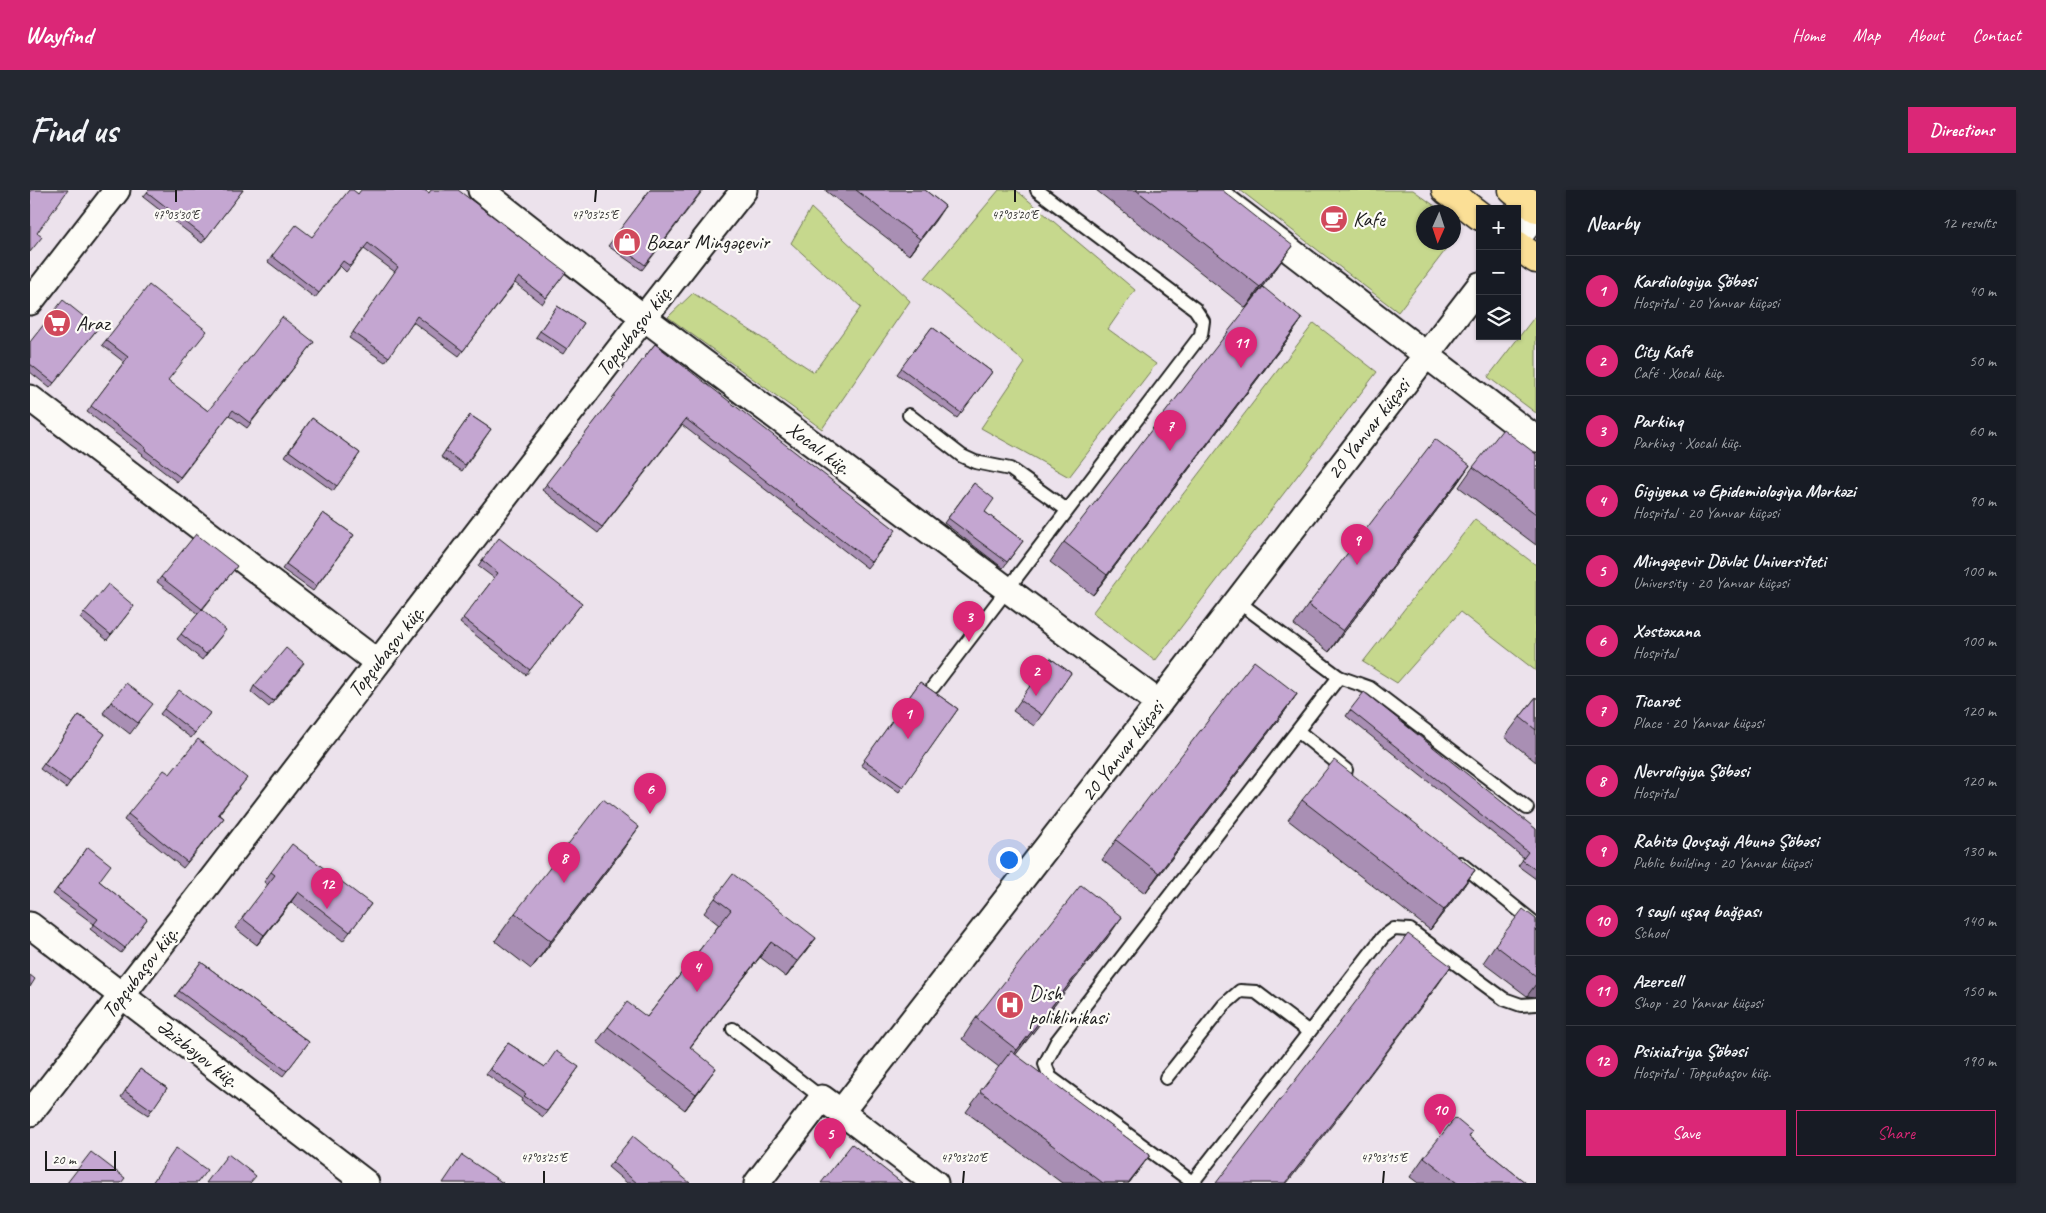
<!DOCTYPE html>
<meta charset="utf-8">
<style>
body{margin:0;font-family:Caveat,sans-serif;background:#242831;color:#f1f3f6}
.controls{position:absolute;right:15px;top:15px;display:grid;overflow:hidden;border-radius:0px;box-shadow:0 1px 4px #0004}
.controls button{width:45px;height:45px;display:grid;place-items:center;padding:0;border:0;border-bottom:1px solid #363941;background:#171b24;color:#f1f3f6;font:25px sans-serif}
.compass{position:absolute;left:1386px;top:15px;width:45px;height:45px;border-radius:50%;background:#171b24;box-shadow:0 1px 4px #0004;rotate:183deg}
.scale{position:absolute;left:15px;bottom:12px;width:71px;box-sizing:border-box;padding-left:5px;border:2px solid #1c1c1c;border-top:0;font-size:14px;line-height:18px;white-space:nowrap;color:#1c1c1c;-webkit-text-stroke:4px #fdfcf7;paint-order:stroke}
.you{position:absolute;left:978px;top:669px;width:18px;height:18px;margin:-12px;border:4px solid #fff;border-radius:50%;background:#1a73e8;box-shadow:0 0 0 8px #1a73e833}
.badge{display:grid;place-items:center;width:32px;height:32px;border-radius:50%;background:#db2777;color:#fff;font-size:16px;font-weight:700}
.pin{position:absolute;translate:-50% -41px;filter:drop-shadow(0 1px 2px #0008)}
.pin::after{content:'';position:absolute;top:26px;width:18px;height:15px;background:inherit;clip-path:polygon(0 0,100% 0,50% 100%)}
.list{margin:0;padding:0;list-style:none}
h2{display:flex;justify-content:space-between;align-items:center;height:65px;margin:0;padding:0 20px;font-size:21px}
h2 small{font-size:16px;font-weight:400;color:#9ea1a6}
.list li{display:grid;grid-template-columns:32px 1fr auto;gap:15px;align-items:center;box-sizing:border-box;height:70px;padding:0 20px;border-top:1px solid #363941}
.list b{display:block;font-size:19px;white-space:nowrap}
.list p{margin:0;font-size:16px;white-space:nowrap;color:#9ea1a6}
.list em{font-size:16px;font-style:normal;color:#9ea1a6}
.actions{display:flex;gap:10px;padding:15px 20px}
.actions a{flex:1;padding:11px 0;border:1px solid #db2777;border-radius:0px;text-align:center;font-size:18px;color:#db2777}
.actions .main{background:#db2777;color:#fff}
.icon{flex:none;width:28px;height:28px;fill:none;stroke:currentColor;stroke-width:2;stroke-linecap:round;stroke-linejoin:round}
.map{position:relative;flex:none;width:1506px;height:993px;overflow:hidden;border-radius:0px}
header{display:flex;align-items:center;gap:30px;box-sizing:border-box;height:70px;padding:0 25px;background:#db2777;color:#fff}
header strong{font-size:24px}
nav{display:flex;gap:28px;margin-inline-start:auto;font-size:18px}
.intro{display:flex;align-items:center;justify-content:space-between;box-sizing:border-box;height:120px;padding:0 30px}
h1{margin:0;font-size:35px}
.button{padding:12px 22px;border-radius:0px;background:#db2777;color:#fff;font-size:18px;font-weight:700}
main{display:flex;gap:30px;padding:0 30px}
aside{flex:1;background:#171b24;border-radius:0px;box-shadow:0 1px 4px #0004}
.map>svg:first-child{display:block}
</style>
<header>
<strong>Wayfind</strong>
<nav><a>Home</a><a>Map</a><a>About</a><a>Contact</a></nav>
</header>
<div class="intro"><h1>Find us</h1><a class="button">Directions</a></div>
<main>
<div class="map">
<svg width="1506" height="993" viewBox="0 0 1506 993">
<rect width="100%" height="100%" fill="#ece2ec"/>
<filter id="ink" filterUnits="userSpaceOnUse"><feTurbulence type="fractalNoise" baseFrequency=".02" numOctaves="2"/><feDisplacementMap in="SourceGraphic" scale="10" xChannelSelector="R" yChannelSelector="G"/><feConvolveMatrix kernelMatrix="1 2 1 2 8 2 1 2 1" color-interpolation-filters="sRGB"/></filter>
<g filter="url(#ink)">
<g fill="#c6d88d" stroke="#717a54">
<polygon points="969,0 986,0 1105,100 1078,139 1126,174 1039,287 951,238 995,173 895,88"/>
<polygon points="1210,0 1383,0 1413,22 1394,22 1394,52 1421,53 1368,122"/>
<polygon points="781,18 880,111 792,239 638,127 663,103 784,182 831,117 761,53"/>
<polygon points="1506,125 1506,223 1458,187"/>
<polygon points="1284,133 1347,182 1125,471 1062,423"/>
<polygon points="1445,329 1506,375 1506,481 1430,422 1367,493 1333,472"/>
</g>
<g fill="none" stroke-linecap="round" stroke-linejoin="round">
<g stroke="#1c1c1c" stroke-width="16">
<g id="lane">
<polyline points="879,225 932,266 945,272 980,279 1037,320"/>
<polyline points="1206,410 1309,487 1340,498 1497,618"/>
<polyline points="903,497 1171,145 1173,131 1165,119 1007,0"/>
<polyline points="1269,542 1316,580"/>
<polyline points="1430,673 1506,734"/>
<polyline points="703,839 792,908"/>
<polyline points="1136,888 1194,815 1210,801 1226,802 1279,842"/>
<polyline points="1162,992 1020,887 1015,874 1027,851 1309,487"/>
<polyline points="1162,993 1353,747 1364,739 1380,740 1474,809 1491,815 1506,814"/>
</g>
</g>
<g stroke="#1c1c1c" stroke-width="29">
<g id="street">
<polyline points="451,0 613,127 1129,513"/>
<polyline points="1181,0 1506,249"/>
<polyline points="0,112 87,0"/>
<polyline points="0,208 347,472"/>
<polyline points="0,735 336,993"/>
<polyline points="811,922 905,993"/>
<path d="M0,923C241,617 472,305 714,0"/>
<polyline points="727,993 792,908 811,922 1129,513 1450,95"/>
</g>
</g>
<g stroke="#1c1c1c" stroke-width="31">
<polyline id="secondary" points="1487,47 1506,22"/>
</g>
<g stroke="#1c1c1c" stroke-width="31">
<g id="primary">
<polyline points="1416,0 1450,26"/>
<polyline points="1483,0 1506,18"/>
<polyline points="1487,55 1506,69"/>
</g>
</g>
<use href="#lane" stroke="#fdfcf7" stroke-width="12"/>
<use href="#street" stroke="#fdfcf7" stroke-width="25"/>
<use href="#secondary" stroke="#fdfcf7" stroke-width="28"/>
<use href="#primary" stroke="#fbdf96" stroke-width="28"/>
</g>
<g fill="#a98fb4" stroke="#1c1c1c">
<polygon points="119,0 213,0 172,53 113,7"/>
<polygon points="620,0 673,0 612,80 578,56"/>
<polygon points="796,0 895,0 915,16 879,65 796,1"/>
<polygon points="1066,0 1192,0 1248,76 1216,118"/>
<polygon points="399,3 532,87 512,114 485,93 429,166 383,132 355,172 319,148 365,82 334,59 316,82 310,76 285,108 238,72 242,66 282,47 328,4"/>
<polygon points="527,116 554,133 533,164 506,147"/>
<polygon points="1272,129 1258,149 1063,405 1020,372 1034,352"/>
<polygon points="902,137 962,182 927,228 867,184"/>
<polygon points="68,138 20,198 0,182 0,152"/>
<polygon points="76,150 138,191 178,221 284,152 217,238 199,225 147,292 112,265 113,264 57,222 94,172 72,155"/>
<polygon points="625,154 863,345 837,378 652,235 568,343 512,300"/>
<polygon points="440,225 461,239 432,281 411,267"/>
<polygon points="282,228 330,263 303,301 255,266"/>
<polygon points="1506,264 1506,355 1429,297 1443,277"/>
<polygon points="1440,275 1426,295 1299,462 1264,435 1278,415"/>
<polygon points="944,293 955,322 993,351 973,378 914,333"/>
<polygon points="293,323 324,345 283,401 252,379"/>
<polygon points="452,370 552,413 496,485 430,433 464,388 448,376"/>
<polygon points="207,376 172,420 192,445 172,470 147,449 168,424 127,392 131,387"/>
<polygon points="104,416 77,450 50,428 54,423"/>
<polygon points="1020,468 1041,483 1004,536 983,521"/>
<polygon points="270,479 239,517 221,502 224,496"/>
<polygon points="890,492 928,519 869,602 831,575"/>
<polygon points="1267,504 1253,524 1115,703 1072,670 1086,650"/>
<polygon points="1506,507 1506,572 1475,547 1490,527"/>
<polygon points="81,512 115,524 100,544 73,523"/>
<polygon points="134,519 180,523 161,548 130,524"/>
<polygon points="1320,520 1506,639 1506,689 1488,676 1494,668 1316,526"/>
<polygon points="49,525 75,544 36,598 10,579"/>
<polygon points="140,584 217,588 189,624 194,628 190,633 153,678 94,630 98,624"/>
<polygon points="1272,610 1445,680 1431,700 1400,740 1258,630"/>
<polygon points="58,657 69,691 117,729 91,763 60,739 64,734 23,704"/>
<polygon points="589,665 501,779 465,751 485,723"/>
<polygon points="241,682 341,714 313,751 261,712 227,755 205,738 238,695 234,692"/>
<polygon points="685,708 786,748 756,787 730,767 660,857 675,893 655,920 567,852 578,837 617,827 689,735 674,723"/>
<polygon points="1506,729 1506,807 1497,806 1453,773 1465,755"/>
<polygon points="1078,747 985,865 1120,965 1099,993 1032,993 936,922 969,877 932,849 946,828"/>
<polygon points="171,772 279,852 253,886 145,806"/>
<polygon points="478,853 515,877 549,877 513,927 491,911 492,909 456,884"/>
<polygon points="110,879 137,898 118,925 91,907"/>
<polygon points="1439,947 1496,993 1388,993 1380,987 1394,967"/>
<polygon points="582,972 660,993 597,993 578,977"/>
</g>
<g fill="#897492" stroke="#1c1c1c">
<polygon points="915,16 905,31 879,65 890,49"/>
<polygon points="1263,56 1248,76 1216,118 1230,97"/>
<polygon points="1272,129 1258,149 1063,405 1077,385"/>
<polygon points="1440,275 1426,295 1299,462 1313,441"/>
<polygon points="1267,504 1253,524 1115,703 1129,683"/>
<polygon points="609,637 589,665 501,779 521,751"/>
<polygon points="1445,680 1431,700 1400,740 1414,720"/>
<polygon points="268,702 261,712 227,755 234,745"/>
<polygon points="1092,727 1078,747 973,881 987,860"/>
<polygon points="786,748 775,763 756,787 767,771"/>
<polygon points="741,752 730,767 649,872 660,857"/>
<polygon points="1421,776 1407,796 1303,934 1257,993 1255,993"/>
<polygon points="1506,794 1506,807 1497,806"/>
<polygon points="686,878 675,893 655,920 666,904"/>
<polygon points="1120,965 1099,993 1098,993"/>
</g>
<g fill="#c4a6d1" stroke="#1c1c1c">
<polygon points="0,0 38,0 7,43 12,47 0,62"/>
<polygon points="119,0 213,0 176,48 117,2"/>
<polygon points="319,0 323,0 328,4 331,0 394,0 399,3 401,0 428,0 536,82 516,108 489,87 433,161 387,126 359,167 323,142 368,77 338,53 320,76 313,71 289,103 242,66 266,35 282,47"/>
<polygon points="620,0 672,0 615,75 582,50"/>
<polygon points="826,0 895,0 915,16 890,49"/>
<polygon points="1106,0 1192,0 1263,56 1230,97"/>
<polygon points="119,95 177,141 138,190 178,221 252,127 284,152 220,233 203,220 150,287 115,260 116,258 61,216 98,167 76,150"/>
<polygon points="1233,97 1272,129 1077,385 1034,352"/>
<polygon points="33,110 68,138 24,193 0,174 0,152"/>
<polygon points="527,116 554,133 537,159 510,141"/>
<polygon points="902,137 962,182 931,223 871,178"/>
<polygon points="625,154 866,340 841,372 656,229 572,337 516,294"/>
<polygon points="440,225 461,239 435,275 415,261"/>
<polygon points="282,228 330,263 307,296 259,261"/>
<polygon points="1473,239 1506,264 1506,324 1443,277"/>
<polygon points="1405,249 1440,275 1313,441 1278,415"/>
<polygon points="944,293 964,309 955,322 993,351 977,372 918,328"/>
<polygon points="293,323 324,345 286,396 256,374"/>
<polygon points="166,344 207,376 172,419 131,387"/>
<polygon points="469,348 552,413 500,480 433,428 468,383 452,370"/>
<polygon points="78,394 104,416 81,445 54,423"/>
<polygon points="172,419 196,440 176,464 151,444"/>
<polygon points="256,458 274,473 243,511 224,496"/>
<polygon points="1020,468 1041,483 1012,525 990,510"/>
<polygon points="1224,471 1267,504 1129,683 1086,650"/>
<polygon points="890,492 928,519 873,597 834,570"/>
<polygon points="96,493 123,514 108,533 81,512"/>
<polygon points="149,500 180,523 165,543 134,519"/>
<polygon points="1334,502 1506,639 1506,680 1492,670 1498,662 1320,520"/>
<polygon points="1506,507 1506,540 1490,527"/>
<polygon points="49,525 75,544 40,592 14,574"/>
<polygon points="168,549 217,588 188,624 194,628 157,672 98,624 134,580 140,584"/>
<polygon points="1304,570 1445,680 1414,720 1272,610"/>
<polygon points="573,609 609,637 521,751 485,723"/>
<polygon points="262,654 341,714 320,742 268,702 234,745 212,728 245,685 241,682"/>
<polygon points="58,657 81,675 69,691 117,729 95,758 64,734 68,729 27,699"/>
<polygon points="703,684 786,748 767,771 741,752 660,857 686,878 666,904 578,837 597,812 617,827 701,720 685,708"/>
<polygon points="1051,695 1092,727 987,860 946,828"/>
<polygon points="1493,719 1506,729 1506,786 1465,755"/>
<polygon points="1378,744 1421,776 1317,914 1255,993 1186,993"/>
<polygon points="171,772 279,852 257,881 149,801"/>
<polygon points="0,785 5,789 0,797"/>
<polygon points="478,853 515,877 526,861 549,877 517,921 494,906 496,904 460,879"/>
<polygon points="981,861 1120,965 1098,993 1073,993 950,901"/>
<polygon points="110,879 137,898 122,920 95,901"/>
<polygon points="1425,928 1442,942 1439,947 1496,993 1427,993 1394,967"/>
<polygon points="603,946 660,993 607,993 582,972"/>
<polygon points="822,954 872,993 791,993"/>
<polygon points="146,958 177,980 167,993 122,993"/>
<polygon points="61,962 95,988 91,993 37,993"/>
<polygon points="198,964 226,986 220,993 176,993"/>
<polygon points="432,965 473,993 413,993"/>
</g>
</g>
<path fill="none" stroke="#1c1c1c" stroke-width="2" d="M146,12V0M565,12L566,0M985,12V0M514,993V981M933,993L934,981M1353,993L1354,981"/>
<defs>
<g id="cafe-disc" transform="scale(1.4375)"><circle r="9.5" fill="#d1495b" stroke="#fdfcf7"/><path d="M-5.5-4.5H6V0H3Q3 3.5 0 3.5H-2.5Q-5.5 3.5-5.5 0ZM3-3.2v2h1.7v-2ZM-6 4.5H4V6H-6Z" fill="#fff"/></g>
<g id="shop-disc" transform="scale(1.4375)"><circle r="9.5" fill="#d1495b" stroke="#fdfcf7"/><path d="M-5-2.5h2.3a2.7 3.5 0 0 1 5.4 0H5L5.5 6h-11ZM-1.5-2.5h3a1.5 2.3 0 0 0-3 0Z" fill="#fff"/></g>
<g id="supermarket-disc" transform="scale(1.4375)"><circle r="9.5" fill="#d1495b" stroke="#fdfcf7"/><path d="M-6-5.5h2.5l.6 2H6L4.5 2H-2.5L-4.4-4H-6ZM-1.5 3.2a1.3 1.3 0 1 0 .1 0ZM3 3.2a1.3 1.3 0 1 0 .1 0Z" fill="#fff"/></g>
<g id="hospital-disc" transform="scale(1.4375)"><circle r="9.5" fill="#d1495b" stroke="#fdfcf7"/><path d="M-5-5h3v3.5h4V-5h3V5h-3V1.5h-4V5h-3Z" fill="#fff"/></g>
</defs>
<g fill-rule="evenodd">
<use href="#cafe-disc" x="1304" y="29"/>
<use href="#shop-disc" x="597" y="52"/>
<use href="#supermarket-disc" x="27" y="133"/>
<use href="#hospital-disc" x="980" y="815"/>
</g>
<g text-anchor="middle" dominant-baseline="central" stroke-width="4.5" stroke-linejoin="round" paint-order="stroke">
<g font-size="21" fill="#1c1c1c" stroke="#fdfcf7" text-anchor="start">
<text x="1323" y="29">Kafe</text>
<text x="616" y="52">Bazar Mingəçevir</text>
<text x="46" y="133">Araz</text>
<text x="999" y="803">Dish<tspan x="999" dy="24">poliklinikasi</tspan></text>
</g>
<g font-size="21" fill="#1c1c1c" stroke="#fdfcf7">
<text transform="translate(604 140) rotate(-52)">Topçubaşov küç.</text>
<text transform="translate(1338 239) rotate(-52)">20 Yanvar küçəsi</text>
<text transform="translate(789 258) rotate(37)">Xocalı küç.</text>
<text transform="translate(356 461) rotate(-52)">Topçubaşov küç.</text>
<text transform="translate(1092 561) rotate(-52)">20 Yanvar küçəsi</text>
<text transform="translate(110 782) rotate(-52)">Topçubaşov küç.</text>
<text transform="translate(168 863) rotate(38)">Əzizbəyov küç.</text>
</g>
</g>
<g font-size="12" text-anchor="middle" fill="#1c1c1c" stroke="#fdfcf7" stroke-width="4.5" stroke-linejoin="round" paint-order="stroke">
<text x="146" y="29">47°03'30"E</text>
<text x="565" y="29">47°03'25"E</text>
<text x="985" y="29">47°03'20"E</text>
<text x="514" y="972">47°03'25"E</text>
<text x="934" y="972">47°03'20"E</text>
<text x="1354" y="972">47°03'15"E</text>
</g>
</svg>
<div class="controls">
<button>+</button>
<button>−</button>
<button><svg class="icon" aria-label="layers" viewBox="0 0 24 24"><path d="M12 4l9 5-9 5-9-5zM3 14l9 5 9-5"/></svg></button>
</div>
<svg class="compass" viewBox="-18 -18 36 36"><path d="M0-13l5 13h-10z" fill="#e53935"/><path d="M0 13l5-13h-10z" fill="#9ea1a6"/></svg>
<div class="scale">20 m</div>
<div class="you"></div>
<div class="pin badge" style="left:878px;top:549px">1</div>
<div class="pin badge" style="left:1006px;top:506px">2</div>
<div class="pin badge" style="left:939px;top:452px">3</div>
<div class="pin badge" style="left:667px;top:802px">4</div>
<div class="pin badge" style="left:800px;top:969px">5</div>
<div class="pin badge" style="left:620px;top:624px">6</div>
<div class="pin badge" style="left:1140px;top:261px">7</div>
<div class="pin badge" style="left:534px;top:693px">8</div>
<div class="pin badge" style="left:1327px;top:375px">9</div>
<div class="pin badge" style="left:1410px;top:945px">10</div>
<div class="pin badge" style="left:1211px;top:178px">11</div>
<div class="pin badge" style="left:297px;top:719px">12</div>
</div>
<aside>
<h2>Nearby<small>12 results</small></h2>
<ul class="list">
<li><span class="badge">1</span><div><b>Kardiologiya Şöbəsi</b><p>Hospital · 20 Yanvar küçəsi</p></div><em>40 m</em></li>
<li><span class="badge">2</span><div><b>City Kafe</b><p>Café · Xocalı küç.</p></div><em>50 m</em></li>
<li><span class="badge">3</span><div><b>Parkinq</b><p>Parking · Xocalı küç.</p></div><em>60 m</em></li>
<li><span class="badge">4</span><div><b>Gigiyena və Epidemiologiya Mərkəzi</b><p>Hospital · 20 Yanvar küçəsi</p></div><em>90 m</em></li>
<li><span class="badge">5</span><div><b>Mingəçevir Dövlət Universiteti</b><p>University · 20 Yanvar küçəsi</p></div><em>100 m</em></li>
<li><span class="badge">6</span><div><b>Xəstəxana</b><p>Hospital</p></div><em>100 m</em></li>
<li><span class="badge">7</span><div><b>Ticarət</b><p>Place · 20 Yanvar küçəsi</p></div><em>120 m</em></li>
<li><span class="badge">8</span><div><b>Nevroligiya Şöbəsi</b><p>Hospital</p></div><em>120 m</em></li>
<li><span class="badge">9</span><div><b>Rabitə Qovşağı Abunə Şöbəsi</b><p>Public building · 20 Yanvar küçəsi</p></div><em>130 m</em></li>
<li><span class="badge">10</span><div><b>1 saylı uşaq bağçası</b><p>School</p></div><em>140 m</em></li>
<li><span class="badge">11</span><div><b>Azercell</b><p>Shop · 20 Yanvar küçəsi</p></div><em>150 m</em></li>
<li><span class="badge">12</span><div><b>Psixiatriya Şöbəsi</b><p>Hospital · Topçubaşov küç.</p></div><em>190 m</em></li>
</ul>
<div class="actions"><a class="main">Save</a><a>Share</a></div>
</aside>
</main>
